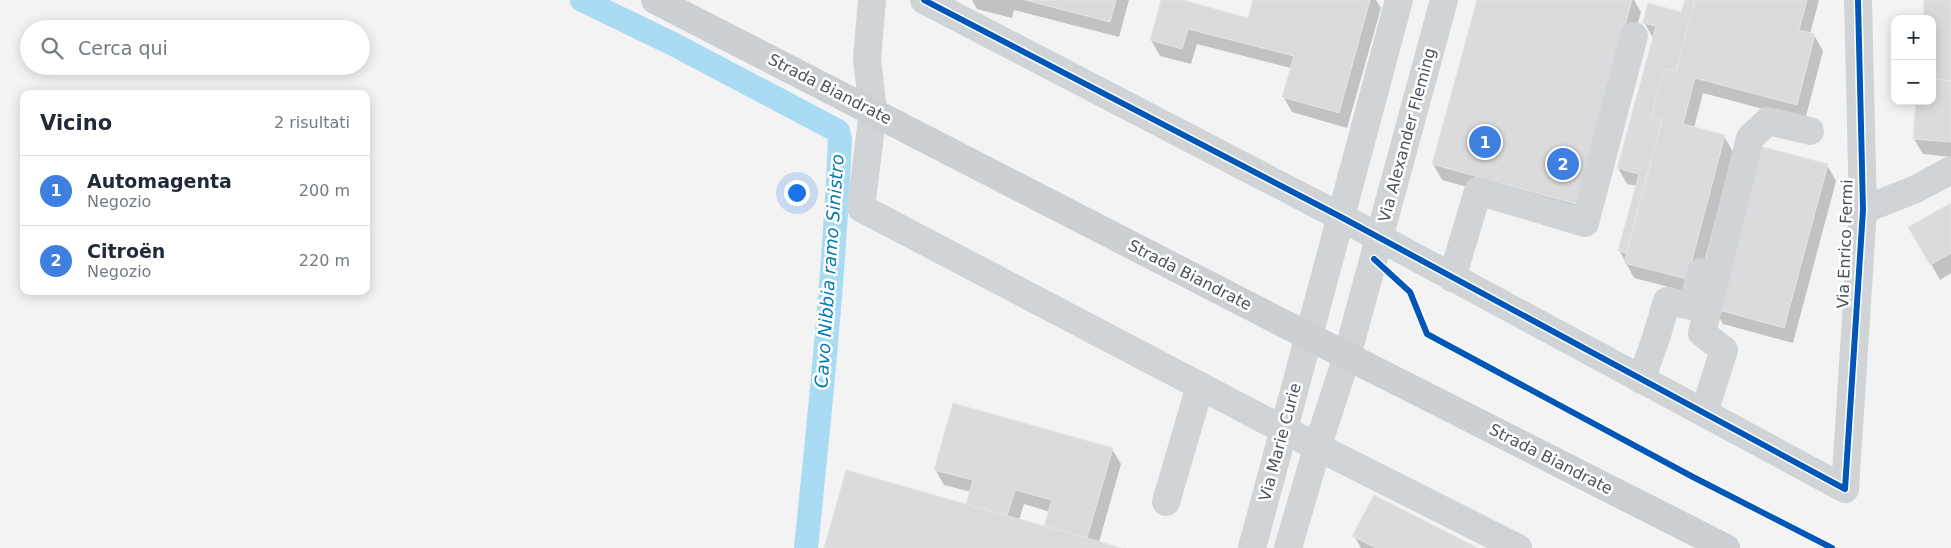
<!DOCTYPE html>
<html lang="it">
<meta charset="utf-8">
<style>
body{margin:0;font-family:"DejaVu Sans",sans-serif;background:#f6f6f7;color:#1f2937}
.controls{position:absolute;right:15px;top:15px;display:grid;overflow:hidden;border-radius:10px;box-shadow:0 2px 12px #0003}
.controls button{width:45px;height:45px;display:grid;place-items:center;padding:0;border:0;border-bottom:1px solid #e0e1e3;background:#fff;color:#1f2937;font:25px sans-serif}
.you{position:absolute;left:796px;top:192px;width:18px;height:18px;margin:-12px;border:4px solid #fff;border-radius:50%;background:#1a73e8;box-shadow:0 0 0 8px #1a73e833}
.badge{display:grid;place-items:center;width:32px;height:32px;border-radius:50%;background:#0b8043;color:#fff;font-size:16px;font-weight:700}
.pin{position:absolute;translate:-50% -50%;border:2px solid #fff;box-shadow:0 1px 5px #0006}
.list{margin:0;padding:0;list-style:none}
h2{display:flex;justify-content:space-between;align-items:center;height:65px;margin:0;padding:0 20px;font-size:21px}
h2 small{font-size:16px;font-weight:400;color:#747a83}
.list li{display:grid;grid-template-columns:32px 1fr auto;gap:15px;align-items:center;box-sizing:border-box;height:70px;padding:0 20px;border-top:1px solid #e0e1e3}
.list b{display:block;font-size:19px;white-space:nowrap}
.list p{margin:0;font-size:16px;white-space:nowrap;color:#747a83}
.list em{font-size:16px;font-style:normal;color:#747a83}
.icon{flex:none;width:28px;height:28px;fill:none;stroke:currentColor;stroke-width:2;stroke-linecap:round;stroke-linejoin:round}
.map{position:relative;flex:none;width:1951px;height:548px;overflow:hidden}
.search{position:absolute;background:#fff;box-shadow:0 2px 12px #0003;left:20px;top:20px;width:350px;height:55px;display:flex;align-items:center;gap:12px;box-sizing:border-box;padding:0 18px;border-radius:28px;color:#747a83;font-size:19px}
.panel{position:absolute;background:#fff;box-shadow:0 2px 12px #0003;left:20px;top:90px;width:350px;height:205px;border-radius:10px}
.map>svg:first-child{display:block}
</style>
<div class="map">
<svg width="1951" height="548" viewBox="0 0 1951 548">
<rect width="100%" height="100%" fill="#f4f3f3"/>
<g fill="#0003" fill-rule="evenodd">
<polygon points="972,0 1129,0 1119,37 1014,10 1012,18 977,9"/>
<polygon points="1162,0 1178,0 1249,20 1254,0 1376,0 1381,8 1347,128 1292,112 1283,96 1291,68 1197,44 1191,64 1160,56 1151,40"/>
<polygon points="1478,0 1634,0 1641,12 1584,219 1442,180 1433,164"/>
<polygon points="1686,0 1819,0 1810,34 1814,35 1823,51 1805,120 1703,93 1694,128 1724,136 1733,152 1696,294 1634,278 1619,250 1637,186 1627,184 1618,168 1653,38 1644,22 1682,13"/>
<polygon points="1926,0 1951,0 1951,157 1923,154 1914,139 1932,101 1932,19"/>
<polygon points="1827,165 1836,181 1793,343 1723,324 1714,308"/>
<polygon points="1951,204 1951,273 1940,280 1910,227"/>
<path d="M1112,449L1121,464L1099,542L1118,548H826L967,505L971,492L944,485L935,469ZM1024,504L1050,512L1045,528L1019,520Z"/>
<polygon points="1354,536 1476,548 1361,548"/>
</g>
<g fill="none" stroke-linecap="round" stroke-linejoin="round">
<path stroke="#a9dcf4" stroke-width="24" d="M582,0L673,44L838,131L840,139C834,276 820,412 806,548"/>
</g>
<g fill="#dbdbdd" stroke="#e5e5e6">
<polygon points="1025,0 1116,0 1110,22"/>
<polygon points="1161,0 1183,0 1248,18 1253,0 1370,0 1339,113 1282,97 1294,56 1188,29 1182,49 1150,40"/>
<polygon points="1477,0 1632,0 1576,204 1432,164"/>
<polygon points="1685,0 1695,0 1676,72 1664,69 1651,117 1662,120 1626,253 1618,251 1639,174 1617,168 1656,26 1643,23 1648,3 1681,12"/>
<polygon points="1695,0 1807,0 1799,30 1815,34 1797,105 1695,78 1683,124 1725,135 1687,279 1624,263 1662,120 1651,117 1664,69 1676,72"/>
<polygon points="1924,0 1951,0 1951,81 1932,79 1932,19 1923,19"/>
<polygon points="1932,79 1951,81 1951,142 1913,139 1916,101 1932,101"/>
<polygon points="1756,145 1828,164 1784,328 1712,308"/>
<polygon points="1951,203 1951,253 1930,265 1908,227"/>
<polygon points="953,403 1113,448 1087,538 1044,526 1052,500 1015,490 1007,516 966,504 973,480 934,470"/>
<polygon points="846,470 966,504 1122,548 824,548"/>
<polygon points="1374,495 1478,548 1376,548 1352,536"/>
</g>
<g fill="none" stroke-linecap="round" stroke-linejoin="round">
<g stroke="#d1d4d7" stroke-width="28">
<polyline points="872,0 867,59 873,111 861,208 1284,430 1518,548"/>
<polyline points="924,0 1341,217 1845,489 1863,210 1858,0"/>
<polyline points="1863,210 1916,189 1951,170"/>
<polyline points="1452,278 1478,191 1585,223 1634,36"/>
<polyline points="1641,380 1656,338 1667,301 1692,306 1701,272"/>
<polyline points="1704,413 1724,350 1702,333 1750,138 1768,121 1810,131"/>
<polyline points="1166,502 1200,386"/>
<polyline points="1252,548 1399,0"/>
<polyline points="1288,548 1318,445 1347,356 1444,0"/>
</g>
<polyline stroke="#cccfd4" stroke-width="28" points="655,0 1347,356 1726,548"/>
<g stroke="#fff" stroke-width="9">
<g id="cycleway">
<polyline points="924,0 1341,217 1845,489 1863,210 1858,0"/>
<polyline points="1374,259 1410,292 1427,334 1693,477 1832,548"/>
</g>
</g>
<use href="#cycleway" stroke="#0057b8" stroke-width="6"/>
</g>
<g text-anchor="middle" dominant-baseline="central" stroke-width="5" stroke-linejoin="round" paint-order="stroke">
<g font-size="16" fill="#485362" stroke="#fff">
<text transform="translate(830 89) rotate(27)">Strada Biandrate</text>
<text transform="translate(1407 135) rotate(-75)">Via Alexander Fleming</text>
<text transform="translate(1845 244) rotate(-88)">Via Enrico Fermi</text>
<text transform="translate(1190 275) rotate(27)">Strada Biandrate</text>
<text transform="translate(1280 442) rotate(-75)">Via Marie Curie</text>
<text transform="translate(1551 459) rotate(27)">Strada Biandrate</text>
</g>
<g font-size="18" font-style="italic" fill="#017ab4" stroke="#fff">
<text transform="translate(829 271) rotate(-86)">Cavo Nibbia ramo Sinistro</text>
</g>
</g>
</svg>
<div class="controls">
<button>+</button>
<button>−</button>
</div>
<div class="you"></div>
<div class="pin badge" style="left:1485px;top:142px;background:#3f7fe0">1</div>
<div class="pin badge" style="left:1563px;top:164px;background:#3f7fe0">2</div>
<div class="search"><svg class="icon" aria-label="search" viewBox="0 0 24 24"><circle cx="10" cy="10" r="6"/><path d="M15 15l6 6"/></svg>Cerca qui</div>
<section class="panel">
<h2>Vicino<small>2 risultati</small></h2>
<ul class="list">
<li><span class="badge" style="background:#3f7fe0">1</span><div><b>Automagenta</b><p>Negozio</p></div><em>200 m</em></li>
<li><span class="badge" style="background:#3f7fe0">2</span><div><b>Citroën</b><p>Negozio</p></div><em>220 m</em></li>
</ul>
</section>
</div>
